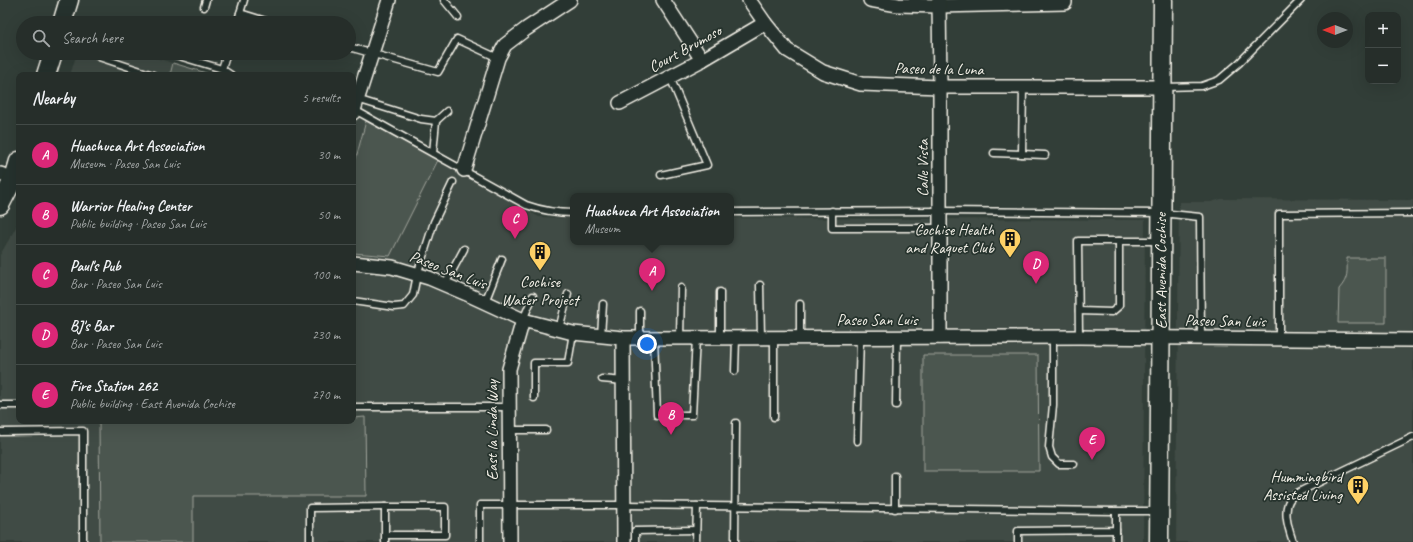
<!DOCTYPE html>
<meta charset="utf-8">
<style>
body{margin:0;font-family:Caveat,sans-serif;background:#323a36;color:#f1f3f6}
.controls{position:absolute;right:12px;top:12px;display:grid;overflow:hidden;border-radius:8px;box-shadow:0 4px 16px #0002}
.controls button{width:36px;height:36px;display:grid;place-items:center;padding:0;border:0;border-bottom:1px solid #424a47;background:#262e2a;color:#f1f3f6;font:20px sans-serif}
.compass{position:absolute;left:1317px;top:12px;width:36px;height:36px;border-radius:50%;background:#262e2a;box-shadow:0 4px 16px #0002;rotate:270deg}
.you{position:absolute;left:647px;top:344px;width:14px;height:14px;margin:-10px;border:3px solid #fff;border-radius:50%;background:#1a73e8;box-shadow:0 0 0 6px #1a73e833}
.badge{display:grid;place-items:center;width:26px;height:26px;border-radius:50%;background:#db2777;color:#fff;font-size:13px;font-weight:700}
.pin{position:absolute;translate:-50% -33px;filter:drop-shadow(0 1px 2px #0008)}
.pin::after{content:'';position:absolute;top:21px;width:14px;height:12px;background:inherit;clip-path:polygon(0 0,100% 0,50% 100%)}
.popup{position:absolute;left:570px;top:193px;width:164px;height:52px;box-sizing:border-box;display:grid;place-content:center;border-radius:8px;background:#262e2a;filter:drop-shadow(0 1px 3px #0005);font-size:13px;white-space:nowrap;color:#a4a8a8}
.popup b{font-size:15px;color:#f1f3f6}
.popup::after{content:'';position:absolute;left:50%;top:100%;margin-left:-8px;border:8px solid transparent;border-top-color:#262e2a}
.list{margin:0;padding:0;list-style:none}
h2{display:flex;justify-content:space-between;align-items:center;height:52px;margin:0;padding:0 16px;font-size:17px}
h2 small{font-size:13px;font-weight:400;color:#a4a8a8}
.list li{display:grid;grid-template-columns:26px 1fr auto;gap:12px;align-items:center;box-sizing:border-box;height:60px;padding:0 16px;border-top:1px solid #424a47}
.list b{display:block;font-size:15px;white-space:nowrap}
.list p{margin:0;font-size:13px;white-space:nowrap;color:#a4a8a8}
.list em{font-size:13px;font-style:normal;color:#a4a8a8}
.icon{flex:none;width:22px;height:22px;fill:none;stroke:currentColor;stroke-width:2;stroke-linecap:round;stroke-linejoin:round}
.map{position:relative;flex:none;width:1413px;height:542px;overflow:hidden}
.search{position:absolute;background:#262e2a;box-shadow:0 4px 16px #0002;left:16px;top:16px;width:340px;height:44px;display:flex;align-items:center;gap:10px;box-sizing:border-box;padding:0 14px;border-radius:22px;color:#a4a8a8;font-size:15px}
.panel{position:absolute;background:#262e2a;box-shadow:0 4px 16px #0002;left:16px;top:72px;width:340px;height:352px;border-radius:8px}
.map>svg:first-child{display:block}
</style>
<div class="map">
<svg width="1413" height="542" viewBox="0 0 1413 542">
<rect width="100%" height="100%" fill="#323e38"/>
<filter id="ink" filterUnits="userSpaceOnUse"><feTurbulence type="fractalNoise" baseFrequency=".025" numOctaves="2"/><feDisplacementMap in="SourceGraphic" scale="8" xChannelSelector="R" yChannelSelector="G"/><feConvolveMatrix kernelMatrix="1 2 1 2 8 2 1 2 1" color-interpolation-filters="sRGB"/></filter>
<g filter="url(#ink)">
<g fill="#404b44">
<polygon points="77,53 139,53 213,75 70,75"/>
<polygon points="353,117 366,121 539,217 573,218 573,242 731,242 731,218 1145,220 1143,542 0,542 0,255 19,222 19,421 353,421"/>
<polygon points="1221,199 1413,200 1413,542 1176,542 1179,202 1211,202"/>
</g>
<g fill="#4c564f" stroke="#a0a49c">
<polygon points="173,63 213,75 170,75"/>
<polygon points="366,121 438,160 390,256 353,253 353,169"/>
<path d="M1347,258H1386V323H1338L1339,289C1349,278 1347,271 1347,258Z"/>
<polygon points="923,355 1038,355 1039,471 923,471"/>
<polygon points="365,417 366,496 193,496 193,542 100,542 99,421 353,421 353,418"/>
</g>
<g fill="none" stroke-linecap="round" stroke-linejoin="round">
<g stroke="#f4f1e8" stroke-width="9">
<g id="lane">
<polyline points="444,0 458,17"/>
<polyline points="204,7 206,0"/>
<polyline points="240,13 272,23"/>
<polyline points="237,23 244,0"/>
<polyline points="349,47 438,72 457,39 498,58"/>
<polyline points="169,53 222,69 231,75"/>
<polyline points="99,57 153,75"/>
<polyline points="222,69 227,53"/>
<polyline points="1023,87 1022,154 1045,155"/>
<polyline points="1165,87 1202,86 1219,80 1239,63 1301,0"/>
<polyline points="357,99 421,119 436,121 447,111"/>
<path d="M353,109L526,205C543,211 555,213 573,213"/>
<polyline points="433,153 436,121"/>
<polyline points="994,153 1022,154"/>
<polyline points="661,175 707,165 670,77"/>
<polyline points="832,211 832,228 940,228"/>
<polyline points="731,212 940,211 1161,213 1200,217 1201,338"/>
<polyline points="445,284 464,249"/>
<polyline points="760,285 761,338"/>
<polyline points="720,292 720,338"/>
<polyline points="353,301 394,307 404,306 413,295 417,275 434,222 453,182"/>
<polyline points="485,302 502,259"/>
<polyline points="800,304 800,338"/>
<polyline points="1079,311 1112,312 1119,306 1119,241"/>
<polyline points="523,320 533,296"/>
<polyline points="559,329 568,294"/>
<polyline points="601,336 603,304"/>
<polyline points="1053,337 1053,405 1049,447 1052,457 1059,464 1074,464"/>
<polyline points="1079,337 1078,241 1159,241"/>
<polyline points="640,338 640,311"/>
<polyline points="654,338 657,415 692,415 696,338"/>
<polyline points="680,338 681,288"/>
<polyline points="1279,339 1279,214 1413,213"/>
<polyline points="735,371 736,338"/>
<polyline points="602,379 624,381"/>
<polyline points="534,398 534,363 568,363 573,333"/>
<polyline points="0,405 19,405"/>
<polyline points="896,405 897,337"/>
<polyline points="353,407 509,407"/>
<polyline points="774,417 774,338"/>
<polyline points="509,430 546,430"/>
<polyline points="0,432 83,431 83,542"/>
<polyline points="857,441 860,337"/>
<polyline points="895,509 895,476"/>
<polyline points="1116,530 1116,542"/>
<polyline points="385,535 445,535 445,507 385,507 385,542"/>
<polyline points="310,542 310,508 385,507"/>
<polyline points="480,542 480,505 624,505 1116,511"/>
<polyline points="635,542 635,531 696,530"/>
<polyline points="696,542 697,506"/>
<polyline points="735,542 736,423"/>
<polyline points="1018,542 1018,531 1116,530 1116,511 1157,511"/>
<path d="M1293,542C1289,530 1281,508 1292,497C1294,494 1299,492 1303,490L1413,437"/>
</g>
</g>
<g stroke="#f4f1e8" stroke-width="16">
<g id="street">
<polyline points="663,0 702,60"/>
<polyline points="749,0 765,23 787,50 823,72 861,84 940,87 1162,87"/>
<polyline points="870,0 898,5 939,6 1065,3 1065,0"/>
<polyline points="939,0 940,87 940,337"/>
<polyline points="620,103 702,60 765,23"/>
<polyline points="353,113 389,0"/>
<polyline points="464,170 498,58 505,45 526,29 570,0"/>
<polyline points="0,174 19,180"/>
<polyline points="353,263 392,267 429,278 469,295 523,320 573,333 623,338 1079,337 1413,340"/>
<polyline points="623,338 624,542"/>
<polyline points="510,542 509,369 523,320"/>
</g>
</g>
<g stroke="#f4f1e8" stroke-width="21">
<g id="secondary">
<polyline points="62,23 69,0"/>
<polyline points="46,75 53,53"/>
<polyline points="0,205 14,178 19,161"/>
<polyline points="1159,542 1163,0"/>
</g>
</g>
<use href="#lane" stroke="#26332d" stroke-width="6"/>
<use href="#street" stroke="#26332d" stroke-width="13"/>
<use href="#secondary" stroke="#26332d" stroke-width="18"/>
</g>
</g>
<defs>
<g id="building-pin" transform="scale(1.15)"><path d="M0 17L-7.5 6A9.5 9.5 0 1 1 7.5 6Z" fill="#ffd166" stroke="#26332d"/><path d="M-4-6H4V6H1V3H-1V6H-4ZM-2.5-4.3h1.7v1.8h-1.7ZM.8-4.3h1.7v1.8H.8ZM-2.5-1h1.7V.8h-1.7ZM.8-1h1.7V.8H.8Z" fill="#111"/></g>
</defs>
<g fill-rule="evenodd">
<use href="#building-pin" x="1010" y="239"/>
<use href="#building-pin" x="540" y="252"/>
<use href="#building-pin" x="1358" y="486"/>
</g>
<g text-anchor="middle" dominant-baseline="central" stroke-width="3.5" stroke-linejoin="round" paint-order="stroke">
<g font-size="16" fill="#f4f1e8" stroke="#26332d">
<text transform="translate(685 49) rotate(-29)">Court Brumoso</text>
<text transform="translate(939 69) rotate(1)">Paseo de la Luna</text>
<text transform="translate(923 168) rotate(-90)">Calle Vista</text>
<text transform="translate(448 270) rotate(21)">Paseo San Luis</text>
<text transform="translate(1161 271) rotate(-90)">East Avenida Cochise</text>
<text x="877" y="320">Paseo San Luis</text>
<text transform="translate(1225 321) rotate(1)">Paseo San Luis</text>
<text transform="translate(492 430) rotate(-90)">East la Linda Way</text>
</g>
<g font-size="16" fill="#f4f1e8" stroke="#26332d" text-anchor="end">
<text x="994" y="230">Cochise Health<tspan x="994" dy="18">and Raquet Club</tspan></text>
<text x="540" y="282" text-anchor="middle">Cochise<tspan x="540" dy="18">Water Project</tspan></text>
<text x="1342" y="477">Hummingbird<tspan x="1342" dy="18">Assisted Living</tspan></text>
</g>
</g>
</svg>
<div class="controls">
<button>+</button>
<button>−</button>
</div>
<svg class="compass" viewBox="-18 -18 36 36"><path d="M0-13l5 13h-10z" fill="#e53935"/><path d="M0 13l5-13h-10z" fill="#a4a8a8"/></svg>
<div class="you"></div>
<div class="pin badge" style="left:652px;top:291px">A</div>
<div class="popup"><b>Huachuca Art Association</b>Museum</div>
<div class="pin badge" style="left:671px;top:435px">B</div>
<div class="pin badge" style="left:515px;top:239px">C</div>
<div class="pin badge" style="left:1036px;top:284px">D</div>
<div class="pin badge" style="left:1092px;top:460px">E</div>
<div class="search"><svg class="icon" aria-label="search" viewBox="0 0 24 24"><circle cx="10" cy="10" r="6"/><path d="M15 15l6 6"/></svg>Search here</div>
<section class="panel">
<h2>Nearby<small>5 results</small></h2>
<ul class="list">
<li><span class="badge">A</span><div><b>Huachuca Art Association</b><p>Museum · Paseo San Luis</p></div><em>30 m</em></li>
<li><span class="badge">B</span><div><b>Warrior Healing Center</b><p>Public building · Paseo San Luis</p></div><em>50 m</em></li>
<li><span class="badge">C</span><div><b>Paul's Pub</b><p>Bar · Paseo San Luis</p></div><em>100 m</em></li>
<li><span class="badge">D</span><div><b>BJ's Bar</b><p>Bar · Paseo San Luis</p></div><em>230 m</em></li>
<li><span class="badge">E</span><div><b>Fire Station 262</b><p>Public building · East Avenida Cochise</p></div><em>270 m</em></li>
</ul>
</section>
</div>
